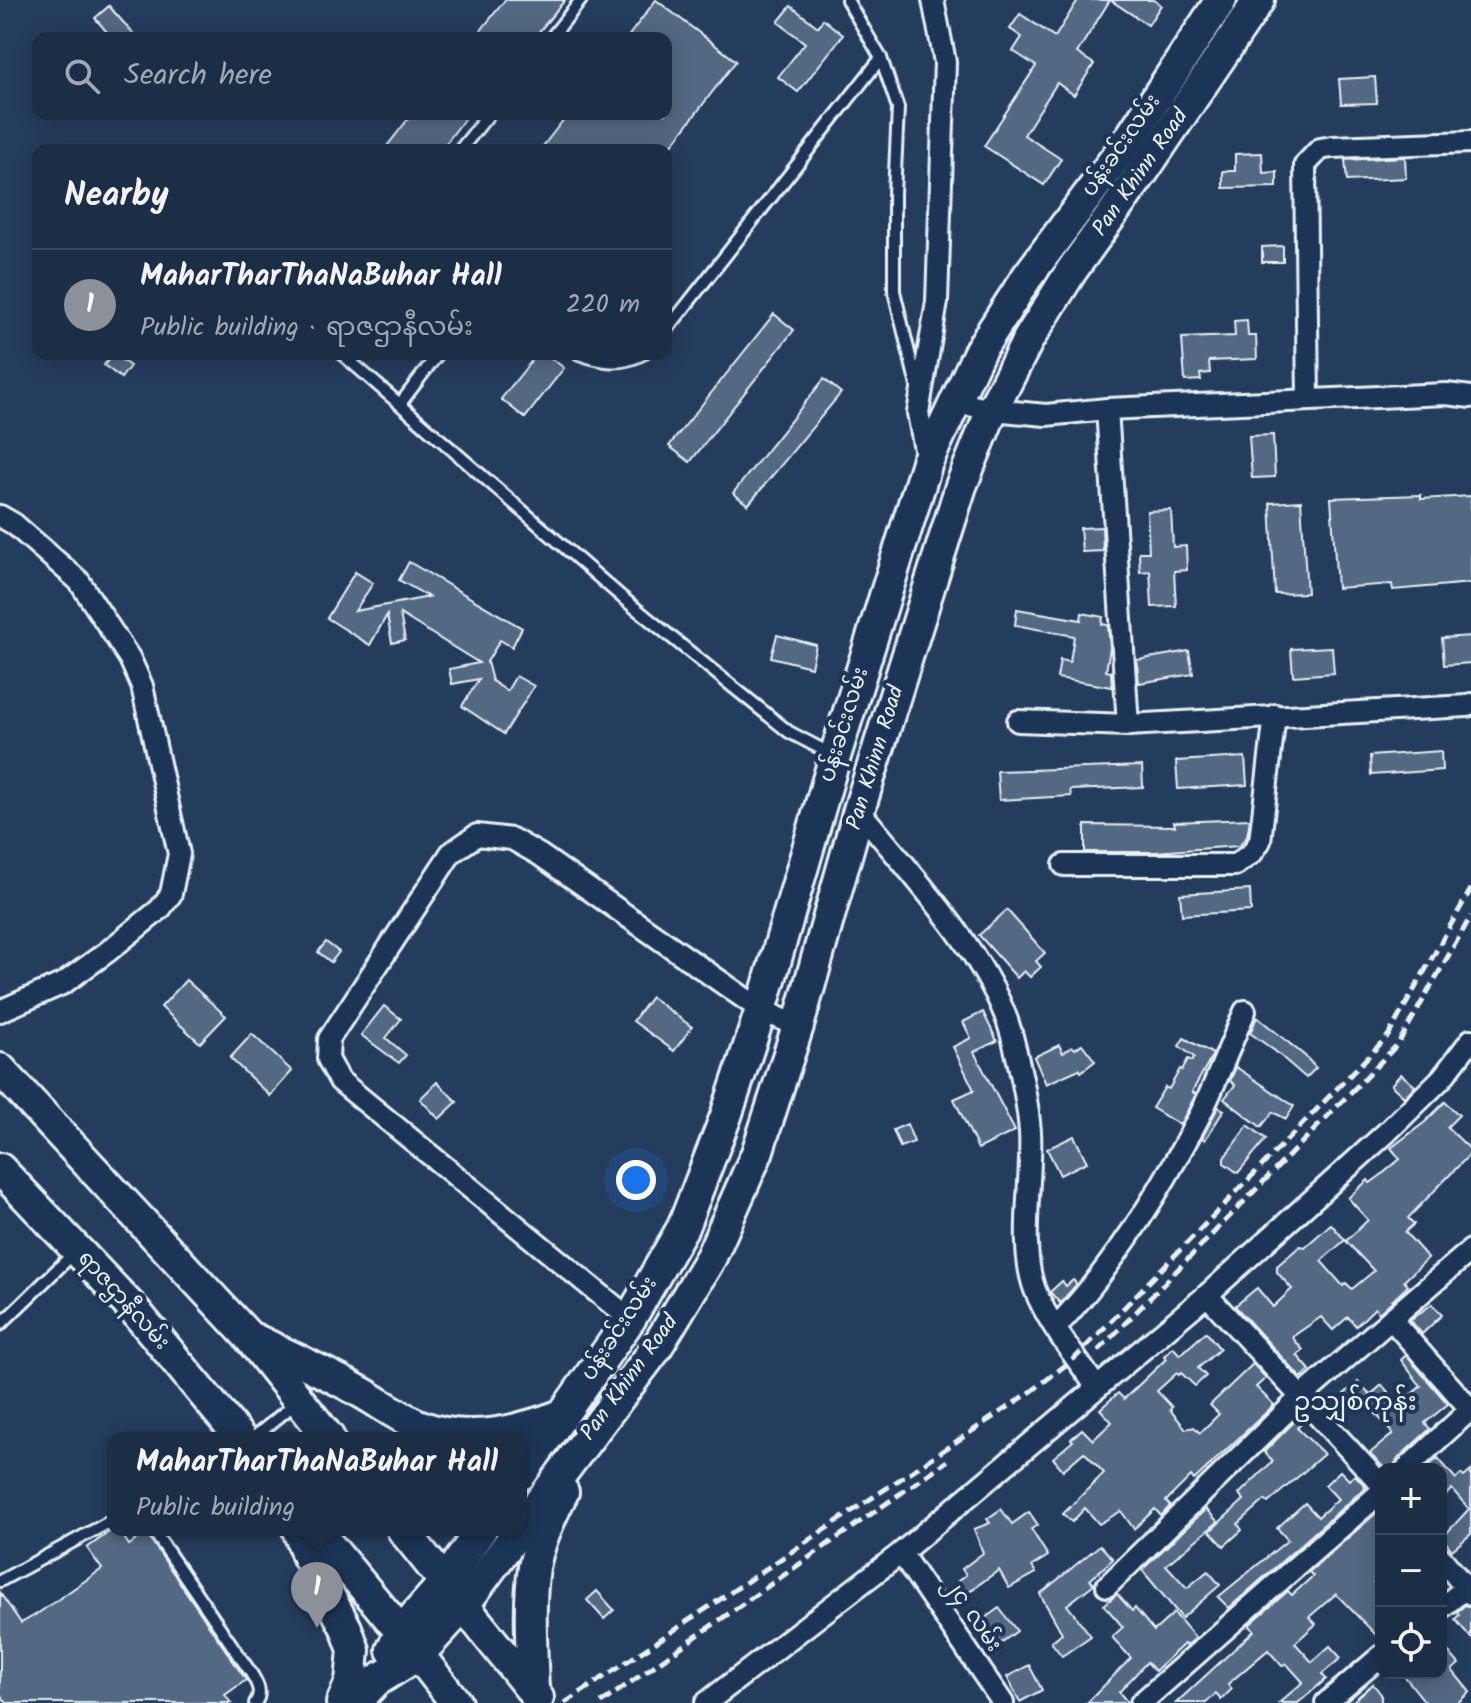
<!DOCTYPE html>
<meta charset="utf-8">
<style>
body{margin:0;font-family:Kalam,"Noto Sans Myanmar",sans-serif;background:#293a51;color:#f1f3f6}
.controls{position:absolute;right:24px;bottom:24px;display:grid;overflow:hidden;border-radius:16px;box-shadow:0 4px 20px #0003}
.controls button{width:72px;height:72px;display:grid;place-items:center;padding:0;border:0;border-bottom:2px solid #3a4a5f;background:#1c2e46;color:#f1f3f6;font:40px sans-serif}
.you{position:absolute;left:636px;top:1180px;width:28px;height:28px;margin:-20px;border:6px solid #fff;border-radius:50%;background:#1a73e8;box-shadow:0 0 0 12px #1a73e833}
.badge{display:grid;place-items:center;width:52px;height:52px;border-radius:50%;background:#8c9099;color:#fff;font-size:26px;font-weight:700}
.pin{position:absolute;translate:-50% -66px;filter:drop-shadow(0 2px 4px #0008)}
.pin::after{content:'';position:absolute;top:42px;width:28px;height:24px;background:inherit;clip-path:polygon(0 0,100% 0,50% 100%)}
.popup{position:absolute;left:107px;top:1432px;width:420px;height:104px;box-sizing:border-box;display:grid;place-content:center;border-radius:16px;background:#1c2e46;filter:drop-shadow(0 2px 6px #0005);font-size:26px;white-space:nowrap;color:#a0a8b3}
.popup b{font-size:30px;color:#f1f3f6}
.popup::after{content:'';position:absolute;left:50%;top:100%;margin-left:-16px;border:16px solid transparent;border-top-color:#1c2e46}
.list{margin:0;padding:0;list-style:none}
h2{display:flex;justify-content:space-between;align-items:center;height:104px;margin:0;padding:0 32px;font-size:34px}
h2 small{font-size:26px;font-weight:400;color:#a0a8b3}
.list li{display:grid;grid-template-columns:52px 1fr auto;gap:24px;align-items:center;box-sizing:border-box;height:112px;padding:0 32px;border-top:2px solid #3a4a5f}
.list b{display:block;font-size:30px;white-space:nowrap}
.list p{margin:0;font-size:26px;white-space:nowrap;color:#a0a8b3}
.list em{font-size:26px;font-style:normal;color:#a0a8b3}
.icon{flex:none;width:44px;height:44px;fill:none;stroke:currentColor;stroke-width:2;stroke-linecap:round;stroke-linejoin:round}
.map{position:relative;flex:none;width:1471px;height:1703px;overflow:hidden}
.search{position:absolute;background:#1c2e46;box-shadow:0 4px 20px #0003;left:32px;top:32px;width:640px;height:88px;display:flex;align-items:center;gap:20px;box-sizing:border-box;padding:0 28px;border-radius:16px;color:#a0a8b3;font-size:30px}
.panel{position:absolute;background:#1c2e46;box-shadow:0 4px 20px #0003;left:32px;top:144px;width:640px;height:216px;border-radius:16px}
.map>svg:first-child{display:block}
</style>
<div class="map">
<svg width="1471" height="1703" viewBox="0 0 1471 1703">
<rect width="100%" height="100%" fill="#253d5d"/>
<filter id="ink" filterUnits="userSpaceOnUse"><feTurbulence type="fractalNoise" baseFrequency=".0125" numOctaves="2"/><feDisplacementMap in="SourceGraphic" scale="16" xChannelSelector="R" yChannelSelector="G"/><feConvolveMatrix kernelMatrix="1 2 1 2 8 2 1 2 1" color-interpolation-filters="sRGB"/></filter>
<g filter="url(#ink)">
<g fill="#536782" stroke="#e8f1f8" stroke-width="2">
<polygon points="505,0 565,0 534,38 475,38"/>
<polygon points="656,0 736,61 668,150 540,150 568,114 666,114 666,38 627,38"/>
<polygon points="1078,0 1153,0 1161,5 1148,25 1110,0 1077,53 1094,64 1074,95 1057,83 1024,135 1061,159 1044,185 984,146 1036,66 1013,51 1022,37 1010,29 1020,14 1055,37"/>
<polygon points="109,6 137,38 112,38 95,18"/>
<polygon points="791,6 818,27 823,19 843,35 798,92 778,77 805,43 778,22"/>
<polygon points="1375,77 1377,103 1341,104 1339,79"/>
<polygon points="412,114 468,114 441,150 384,150"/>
<polygon points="1262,153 1263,173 1277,172 1277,187 1223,188 1223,171 1235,171 1235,154"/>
<polygon points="1405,157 1406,178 1347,181 1345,160"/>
<polygon points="1283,246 1283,262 1262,262 1262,247"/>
<polygon points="774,314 794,330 690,462 669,446"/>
<polygon points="1247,320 1248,336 1256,336 1257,359 1209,361 1210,373 1200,374 1201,380 1185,381 1182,338 1235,336 1234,321"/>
<polygon points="113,354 130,366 121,378 104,365"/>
<polygon points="537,354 546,354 564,368 525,418 501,399"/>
<polygon points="824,379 841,393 748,505 733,493"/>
<polygon points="1273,435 1275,477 1252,478 1249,436"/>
<polygon points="1421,495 1421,499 1471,496 1471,583 1393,590 1392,584 1337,588 1331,498"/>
<polygon points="1301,501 1307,593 1275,594 1270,503"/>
<polygon points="1171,510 1173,547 1186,546 1187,570 1174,571 1176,606 1152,607 1150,571 1140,572 1139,552 1149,552 1147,511"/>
<polygon points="1102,527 1103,551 1082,552 1080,528"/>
<polygon points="409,562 522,628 512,647 500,640 487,662 492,681 507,691 516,676 534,686 504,734 462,706 479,679 452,684 449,669 479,663 400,614 405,640 392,643 387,615 370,645 327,618 355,572 373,583 355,611 429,597 399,580"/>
<polygon points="1017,609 1081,620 1082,613 1103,617 1102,624 1108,625 1110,648 1106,671 1111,672 1112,687 1057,678 1060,660 1070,662 1074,636 1015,625"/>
<polygon points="777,635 816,645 811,667 771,657"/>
<polygon points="1471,636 1471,663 1444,665 1442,638"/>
<polygon points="1332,647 1334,673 1293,676 1291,649"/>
<polygon points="1189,651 1193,674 1139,683 1137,660"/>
<polygon points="1441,751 1442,770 1371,775 1370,756"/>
<polygon points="1245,757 1247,785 1178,789 1176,761"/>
<polygon points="1142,766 1143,787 1070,790 1071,796 999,800 997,771"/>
<polygon points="1250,819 1247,836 1239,846 1155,852 1085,852 1085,825 1175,826 1174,822"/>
<polygon points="1250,890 1251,911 1182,915 1180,894"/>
<polygon points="1007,910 1045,953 1036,961 1041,967 1030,977 1024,971 1017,978 979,935"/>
<polygon points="326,942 339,952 331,962 318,952"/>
<polygon points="186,980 226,1016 200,1043 161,1007"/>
<polygon points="651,997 692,1027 674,1051 633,1021"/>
<polygon points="384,1006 401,1019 386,1038 406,1055 399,1063 361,1035"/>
<polygon points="983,1012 997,1041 974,1052 1015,1131 978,1149 954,1099 974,1090 953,1047 971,1038 963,1022"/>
<polygon points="1257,1017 1305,1056 1316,1068 1306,1078 1275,1051 1250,1033"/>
<polygon points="252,1034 292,1071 270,1096 230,1058"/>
<polygon points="1184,1038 1213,1054 1192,1092 1196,1094 1180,1125 1152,1108 1165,1087 1169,1089 1180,1069 1182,1070 1188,1059 1192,1061 1194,1057 1179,1046"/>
<polygon points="1082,1044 1095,1061 1081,1072 1079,1069 1046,1084 1034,1057 1059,1045 1063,1053 1072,1046 1075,1049"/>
<polygon points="1236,1067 1294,1106 1286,1119 1273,1112 1261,1127 1224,1099 1235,1085 1230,1081"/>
<polygon points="1401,1074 1415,1086 1404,1097 1391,1085"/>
<polygon points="437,1082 457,1102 439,1119 420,1099"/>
<polygon points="1445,1102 1459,1115 1447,1127 1471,1150 1471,1153 1408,1218 1414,1224 1405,1232 1428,1258 1404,1281 1408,1286 1379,1313 1375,1308 1356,1326 1348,1317 1333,1330 1321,1317 1292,1337 1303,1350 1297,1355 1310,1370 1301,1378 1235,1306 1257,1288 1273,1307 1292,1289 1277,1272 1277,1266 1300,1246 1305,1247 1331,1224 1345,1240 1321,1261 1343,1286 1346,1283 1352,1289 1374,1271 1346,1241 1368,1220 1348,1198 1368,1180 1370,1183 1380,1176 1400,1159 1391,1148 1425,1122"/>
<polygon points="1218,1107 1224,1110 1205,1140 1202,1138"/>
<polygon points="907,1124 914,1142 900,1147 893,1130"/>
<polygon points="1248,1125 1266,1139 1238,1173 1224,1163 1224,1158"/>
<polygon points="1074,1136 1087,1162 1060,1175 1047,1149"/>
<polygon points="1073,1280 1077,1284 1060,1303 1050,1292 1062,1281 1066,1286"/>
<polygon points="1432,1304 1442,1315 1422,1334 1410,1320"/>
<polygon points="1206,1332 1220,1349 1198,1368 1206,1376 1195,1386 1181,1373 1179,1375 1177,1373 1157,1391 1172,1407 1170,1410 1186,1429 1194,1427 1200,1433 1219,1414 1210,1405 1253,1364 1266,1378 1256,1387 1274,1405 1194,1480 1191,1476 1166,1501 1170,1506 1161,1516 1155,1509 1134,1529 1121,1511 1099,1524 1085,1508 1072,1522 1063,1514 1104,1473 1084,1452 1063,1470 1053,1458 1073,1441 1071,1439 1082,1429 1093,1440 1112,1422 1100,1409 1118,1393 1124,1399 1166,1359 1164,1356 1173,1347 1180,1355"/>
<polygon points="1406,1355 1448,1404 1425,1423 1430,1429 1397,1459 1393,1469 1385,1469 1370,1453 1393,1434 1366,1402 1358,1409 1344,1394 1358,1382 1370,1395 1382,1385 1399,1405 1421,1386 1401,1360"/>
<polygon points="1300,1416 1305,1420 1297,1428 1324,1454 1268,1503 1265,1500 1238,1524 1242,1530 1224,1546 1210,1531 1244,1500 1239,1494 1273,1461 1264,1452"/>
<polygon points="1438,1458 1456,1479 1461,1474 1464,1477 1471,1471 1471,1534 1452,1550 1442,1538 1469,1509 1452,1489 1441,1499 1441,1469 1425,1469"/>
<polygon points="1340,1471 1349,1480 1355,1475 1366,1487 1229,1608 1218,1597 1288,1540 1277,1528 1305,1503 1318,1517 1338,1499 1325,1485"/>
<polygon points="1001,1509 1012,1524 1029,1512 1038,1525 1031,1529 1048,1556 1032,1566 1036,1573 1009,1588 999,1570 967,1593 958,1581 966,1575 962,1569 983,1553 974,1529 990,1523 987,1519"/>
<polygon points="1206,1509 1218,1522 1166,1565 1187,1588 1208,1571 1220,1585 1182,1618 1142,1570"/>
<polygon points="1381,1509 1381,1577 1374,1583 1381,1590 1381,1640 1336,1594 1309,1617 1316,1624 1295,1643 1312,1662 1330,1646 1341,1658 1322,1674 1326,1679 1298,1703 1279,1703 1303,1682 1286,1663 1282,1666 1268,1650 1228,1684 1232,1689 1221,1700 1216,1694 1206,1703 1176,1703 1254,1631 1249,1625 1288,1591 1292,1595 1313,1576 1309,1572"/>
<polygon points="112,1530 119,1530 129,1545 146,1533 246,1680 225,1695 231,1703 7,1703 0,1694 0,1593 21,1623 37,1614 102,1569 87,1548"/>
<polygon points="1100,1545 1113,1559 1090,1580 1094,1584 1067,1605 1091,1636 1062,1656 1051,1642 1062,1633 1040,1594"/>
<polygon points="597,1591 614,1610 604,1619 587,1600"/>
<polygon points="1117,1594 1132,1611 1135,1608 1154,1631 1174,1613 1196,1638 1186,1646 1184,1644 1155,1671 1147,1662 1119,1692 1128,1703 1087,1703 1131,1658 1112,1637 1123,1627 1104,1605"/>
<polygon points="1465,1605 1471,1607 1471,1638 1455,1619 1459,1615 1457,1612"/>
<polygon points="999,1608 1017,1631 998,1645 981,1621"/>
<polygon points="1441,1643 1459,1664 1452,1670 1470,1692 1457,1703 1426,1703 1402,1673 1441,1673"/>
<polygon points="1029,1665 1042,1690 1020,1702 1007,1677"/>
<polygon points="1373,1684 1381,1694 1381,1703 1351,1703"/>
</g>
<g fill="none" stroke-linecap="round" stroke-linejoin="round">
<g stroke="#e8f1f8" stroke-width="16">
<g id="service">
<polyline points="847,0 881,58 898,108 894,194 894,291 917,386"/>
<polyline points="551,38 581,0"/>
<polyline points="460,150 489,114"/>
<polyline points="666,331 881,58"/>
<polyline points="342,354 624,599 789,732 833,755"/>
<path d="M579,354C602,362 620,366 643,354"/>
<polyline points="400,404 438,354"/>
<polyline points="0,1325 76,1251"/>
<polyline points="253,1438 297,1402"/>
<path d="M153,1530L251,1673C257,1683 263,1693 255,1703"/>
<polyline points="0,1581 113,1520"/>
</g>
</g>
<g stroke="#e8f1f8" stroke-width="26">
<g id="minor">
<polyline points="1308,400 1305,165 1320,149 1332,147 1471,142"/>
<polyline points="955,402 992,410 1046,415 1107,409 1446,394 1471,397"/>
<polyline points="1107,409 1128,725"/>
<polyline points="927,460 918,413 937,302 945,62 933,0"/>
<polyline points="0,516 14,524 79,581 130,659 142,686 179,854 171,894 160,909 107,952 64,983 0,1011"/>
<polyline points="1018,721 1128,725 1467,706 1471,704"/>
<path d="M859,810C910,874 991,957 1012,1036C1019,1063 1028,1105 1030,1132C1033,1180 1018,1245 1035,1290C1049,1325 1076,1357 1097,1388"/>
<polyline points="1064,865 1235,865 1252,853 1260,841 1275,715"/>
<polyline points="1207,1295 1381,1484"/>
<polyline points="630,1319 340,1081 328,1059 329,1039 451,853 477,835 512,839 540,855 761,1010 798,1026"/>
<polyline points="1391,1319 1471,1410"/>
<path d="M1056,1327C1113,1267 1163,1187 1201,1113C1217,1080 1230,1045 1245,1011"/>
<polyline points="1406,1469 1471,1409"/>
<polyline points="901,1553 1003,1703"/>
<polyline points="1441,1558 1471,1594"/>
<polyline points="1107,1586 1300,1398 1471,1250"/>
<polyline points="1441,1608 1471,1584"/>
<polyline points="706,1703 901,1553 1207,1295 1386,1133 1442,1078 1471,1040"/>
<polyline points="1141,1703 1381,1492"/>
<polyline points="1326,1703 1381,1656"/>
</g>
</g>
<g stroke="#e8f1f8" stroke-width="36">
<g id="primary">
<polyline points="0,1069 248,1336 329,1438"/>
<polyline points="0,1169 136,1312 240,1438"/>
<path d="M254,1339C289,1356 325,1372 359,1391C379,1402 397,1416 418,1425C466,1445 516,1432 562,1415"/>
<polyline points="521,1474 630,1319 683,1227 726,1116 761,1010 835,756 927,462 980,350 1027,277 1124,147 1221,0"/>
<polyline points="521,1527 655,1350 711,1257 757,1153 798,1026 859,810 961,486 992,410 1028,340 1072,270 1144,170 1259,0"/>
<polyline points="298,1530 307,1555 346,1628 354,1650 351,1682 342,1703"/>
<polyline points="316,1530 401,1632 456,1703"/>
<polyline points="403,1530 538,1698"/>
<polyline points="392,1650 401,1632 445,1582 481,1530"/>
<path d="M533,1692C532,1651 528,1608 534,1567C539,1541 551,1515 563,1492"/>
<polyline points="355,1703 376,1681 419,1654 463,1606 519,1530"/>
</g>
</g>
<use href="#service" stroke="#1d3557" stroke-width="10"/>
<use href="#minor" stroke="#1d3557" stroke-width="20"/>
<use href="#primary" stroke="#1d3557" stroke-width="30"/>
<g stroke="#e8f1f8" stroke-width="5" stroke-dasharray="12 6" stroke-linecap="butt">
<polyline points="1098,1351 1398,1044 1471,916"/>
<polyline points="565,1703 1032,1391 1076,1357 1388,1036 1471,889"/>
<polyline points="601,1703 947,1461"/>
</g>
</g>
</g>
<g text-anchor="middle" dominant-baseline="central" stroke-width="8" stroke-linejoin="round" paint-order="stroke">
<g font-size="22" fill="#e8f1f8" stroke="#1d3557">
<text transform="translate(1122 146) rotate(-55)">ပန်းခင်းလမ်း</text>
<text transform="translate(1141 173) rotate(-55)">Pan Khinn Road</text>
<text transform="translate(845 725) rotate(-73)">ပန်းခင်းလမ်း</text>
<text transform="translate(876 758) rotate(-73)">Pan Khinn Road</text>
<text transform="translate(123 1301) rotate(48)">ရာဇဌာနီလမ်း</text>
<text transform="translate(620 1329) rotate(-57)">ပန်းခင်းလမ်း</text>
<text transform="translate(630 1378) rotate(-54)">Pan Khinn Road</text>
<text transform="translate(972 1615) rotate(56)">၂၄ လမ်း</text>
</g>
<g font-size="26" fill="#e8f1f8" stroke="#1d3557">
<text x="1355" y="1403">ဥသျှစ်ကုန်း</text>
</g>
</g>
</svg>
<div class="controls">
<button>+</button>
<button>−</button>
<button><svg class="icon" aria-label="locate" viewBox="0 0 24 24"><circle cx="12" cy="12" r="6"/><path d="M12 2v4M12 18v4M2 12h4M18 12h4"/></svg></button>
</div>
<div class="you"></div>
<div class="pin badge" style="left:317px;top:1628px">1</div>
<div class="popup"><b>MaharTharThaNaBuhar Hall</b>Public building</div>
<div class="search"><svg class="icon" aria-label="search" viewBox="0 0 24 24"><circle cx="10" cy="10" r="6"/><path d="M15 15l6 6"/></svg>Search here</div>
<section class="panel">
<h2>Nearby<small></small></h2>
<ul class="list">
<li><span class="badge">1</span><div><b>MaharTharThaNaBuhar Hall</b><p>Public building · ရာဇဌာနီလမ်း</p></div><em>220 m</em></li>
</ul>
</section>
</div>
